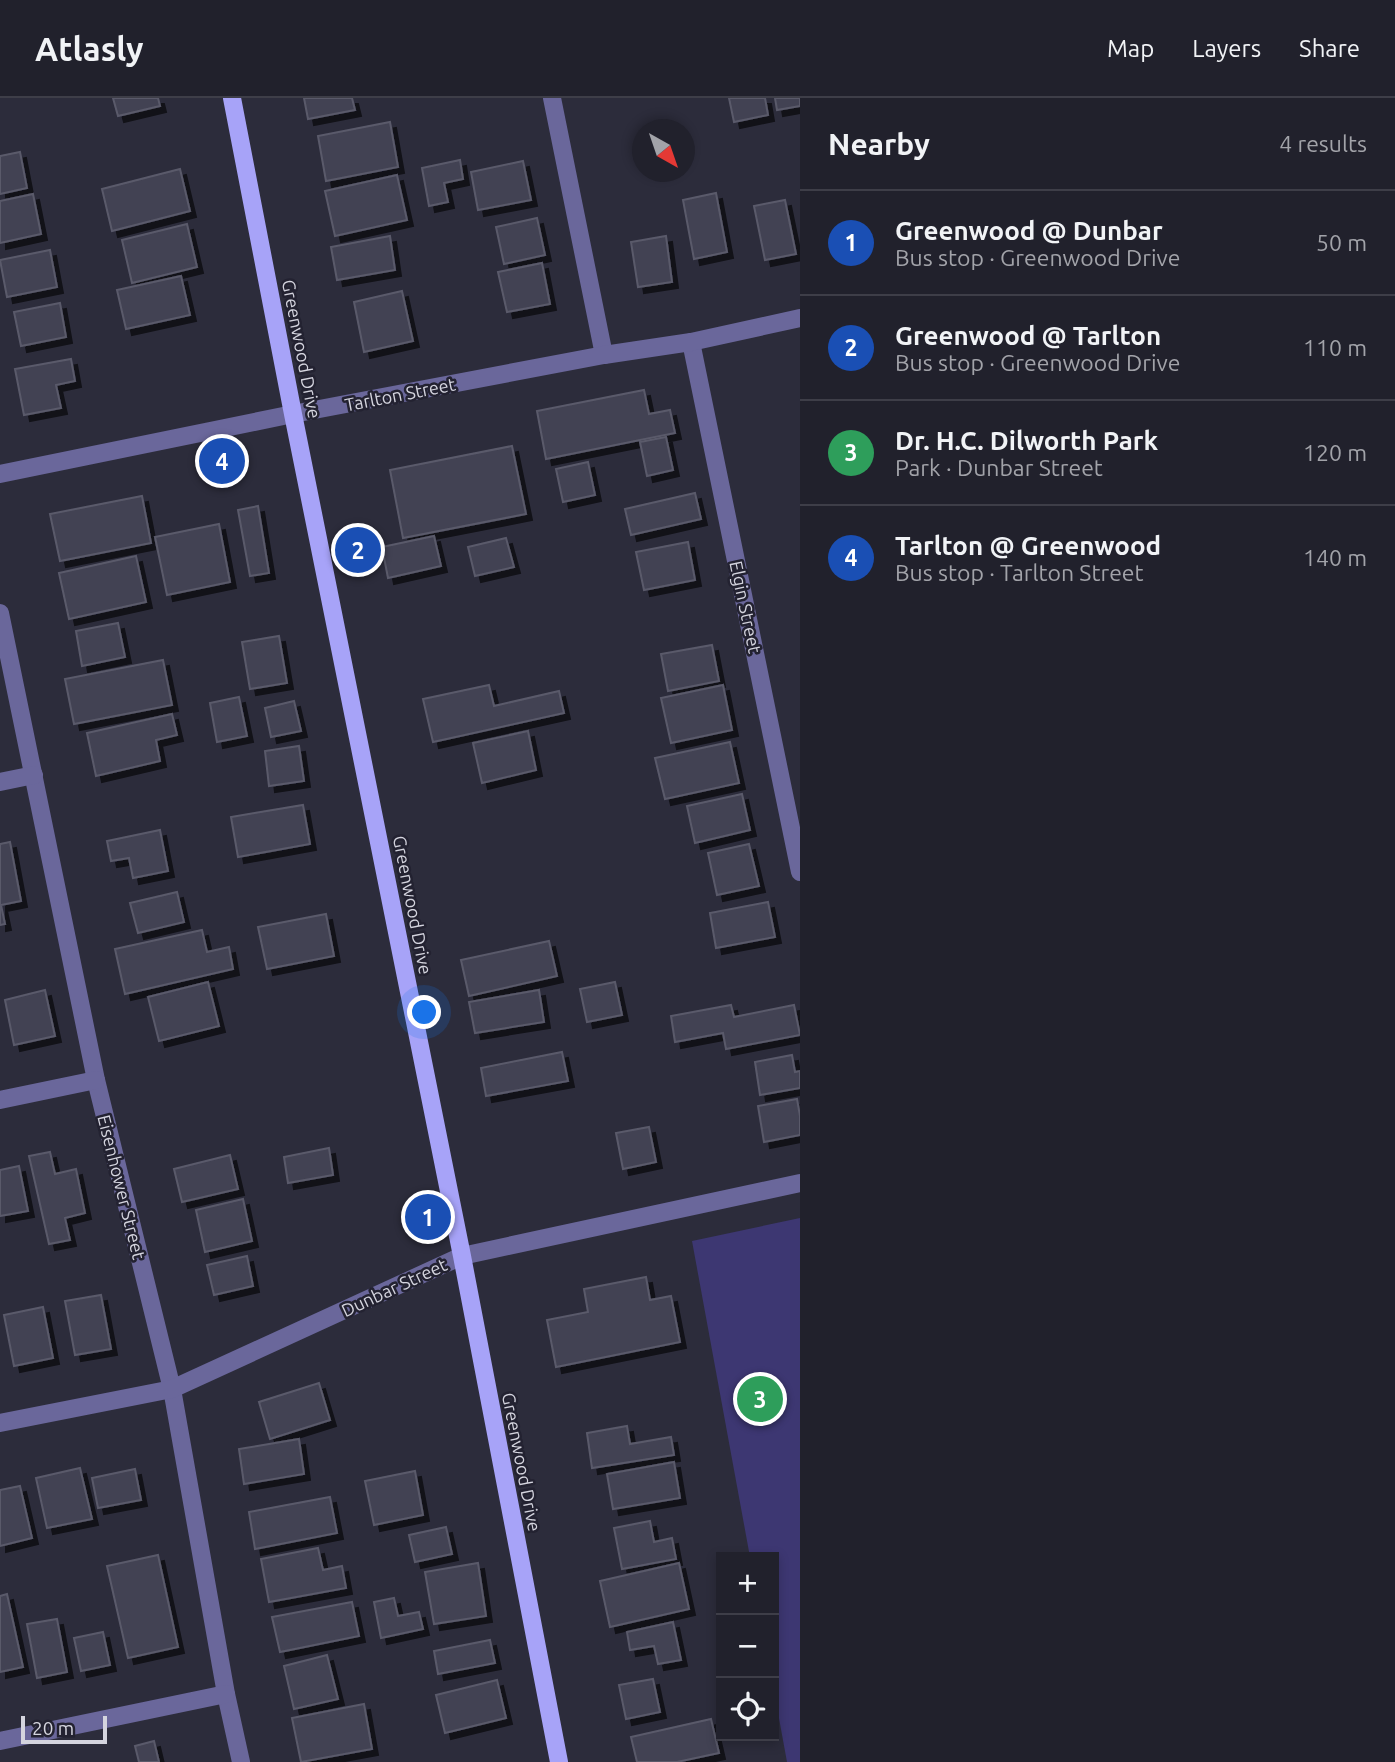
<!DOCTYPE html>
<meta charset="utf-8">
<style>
body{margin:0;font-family:Ubuntu,sans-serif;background:#2d2e38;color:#f1f3f6}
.controls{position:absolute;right:21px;bottom:21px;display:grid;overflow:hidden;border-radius:0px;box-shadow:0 4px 10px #0003}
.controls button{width:63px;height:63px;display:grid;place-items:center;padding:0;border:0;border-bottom:2px solid #3e3e48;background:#21212c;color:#f1f3f6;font:35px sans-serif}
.compass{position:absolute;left:632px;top:21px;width:63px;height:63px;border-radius:50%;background:#21212c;box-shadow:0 4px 10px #0003;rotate:140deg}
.scale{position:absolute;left:21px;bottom:18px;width:86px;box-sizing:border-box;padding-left:7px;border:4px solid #d4d4de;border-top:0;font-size:19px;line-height:24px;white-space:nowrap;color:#d4d4de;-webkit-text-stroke:5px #232231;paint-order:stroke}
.you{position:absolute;left:425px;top:915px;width:24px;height:24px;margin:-18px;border:5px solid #fff;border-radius:50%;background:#1a73e8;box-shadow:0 0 0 10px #1a73e833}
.badge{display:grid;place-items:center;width:46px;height:46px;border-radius:50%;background:#ea580c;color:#fff;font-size:23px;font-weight:700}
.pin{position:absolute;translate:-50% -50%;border:4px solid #fff;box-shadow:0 2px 7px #0006}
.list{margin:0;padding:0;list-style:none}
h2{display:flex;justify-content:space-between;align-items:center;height:91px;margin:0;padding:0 28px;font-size:30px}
h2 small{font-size:23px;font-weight:400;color:#a2a3a9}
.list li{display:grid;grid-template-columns:46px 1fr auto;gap:21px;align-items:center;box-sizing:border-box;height:105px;padding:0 28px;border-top:2px solid #3e3e48}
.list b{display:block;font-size:26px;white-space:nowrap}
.list p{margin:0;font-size:23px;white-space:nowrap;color:#a2a3a9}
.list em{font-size:23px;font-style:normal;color:#a2a3a9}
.icon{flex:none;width:38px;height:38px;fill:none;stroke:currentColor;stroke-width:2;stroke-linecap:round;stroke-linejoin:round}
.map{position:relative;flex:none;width:800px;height:1664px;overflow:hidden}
header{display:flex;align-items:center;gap:42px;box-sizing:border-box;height:98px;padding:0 35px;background:#21212c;border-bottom:2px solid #3e3e48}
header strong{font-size:33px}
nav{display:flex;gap:38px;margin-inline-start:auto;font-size:24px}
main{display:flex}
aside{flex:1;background:#21212c}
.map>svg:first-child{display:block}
</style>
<header>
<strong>Atlasly</strong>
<nav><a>Map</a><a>Layers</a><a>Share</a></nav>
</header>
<main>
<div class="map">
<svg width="800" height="1664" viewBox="0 0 800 1664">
<defs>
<filter id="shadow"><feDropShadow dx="6" dy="6" stdDeviation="0" flood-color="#0009"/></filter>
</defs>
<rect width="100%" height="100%" fill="#2c2c3b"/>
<polygon fill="#3d3772" points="800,1120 800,1664 787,1664 774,1593 774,1459 750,1459 692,1143"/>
<g fill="#424252" stroke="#5a5a6b" stroke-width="2" filter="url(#shadow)">
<polygon points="113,0 158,0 160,8 118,18"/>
<polygon points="304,0 352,0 355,12 308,21"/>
<polygon points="729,0 765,0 768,17 734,24"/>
<polygon points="775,0 800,0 800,8 777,12"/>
<polygon points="390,24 398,69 326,83 318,38"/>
<polygon points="20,54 27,90 0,96 0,58"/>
<polygon points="460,62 463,81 444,85 448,104 429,108 422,70"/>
<polygon points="523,63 531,102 478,112 471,74"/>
<polygon points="180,71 190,113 112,133 102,91"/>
<polygon points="397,77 407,122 335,138 325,93"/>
<polygon points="716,95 727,154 694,161 683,102"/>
<polygon points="33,96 41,136 0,145 0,103"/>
<polygon points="785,102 796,156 765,162 754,108"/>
<polygon points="537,120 545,157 504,166 496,129"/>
<polygon points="187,126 197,169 132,185 122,142"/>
<polygon points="390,138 395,172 337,182 331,149"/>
<polygon points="666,138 672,184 638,189 631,144"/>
<polygon points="50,152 57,189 7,199 0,162"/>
<polygon points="542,165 550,206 507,214 498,174"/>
<polygon points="181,178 190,217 126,231 117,192"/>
<polygon points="402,193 413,243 364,254 354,204"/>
<polygon points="60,205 66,239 21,248 14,214"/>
<polygon points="71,261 75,283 56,287 61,310 24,317 15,271"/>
<polygon points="644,292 649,316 670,312 675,335 546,361 537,313"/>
<polygon points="666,339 673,372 647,378 640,344"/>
<polygon points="512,348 526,416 403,440 390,372"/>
<polygon points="588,364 595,397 563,404 556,371"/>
<polygon points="695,395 701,421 631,437 625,411"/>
<polygon points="142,398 151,445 60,463 50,416"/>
<polygon points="258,408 269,475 250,478 238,412"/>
<polygon points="219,426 230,484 167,497 155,439"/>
<polygon points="434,438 441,468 388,480 382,449"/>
<polygon points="506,440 514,469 475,478 468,449"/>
<polygon points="688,444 695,482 644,492 636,454"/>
<polygon points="136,458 146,504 69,521 59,475"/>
<polygon points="118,525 125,559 82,568 76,533"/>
<polygon points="279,538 287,585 250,591 242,544"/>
<polygon points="712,547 719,583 668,593 661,556"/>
<polygon points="163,562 172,607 74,626 65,581"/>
<polygon points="489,587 494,608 559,593 564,615 433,644 423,601"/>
<polygon points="723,587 732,632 671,645 661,600"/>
<polygon points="239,599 247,638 217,644 210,605"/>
<polygon points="294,603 301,633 271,639 265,610"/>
<polygon points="172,616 177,637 156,642 160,663 96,678 87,635"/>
<polygon points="528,633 536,672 482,685 473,645"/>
<polygon points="730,644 739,685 665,701 655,660"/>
<polygon points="299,648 304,683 269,688 265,653"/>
<polygon points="742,696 750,732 695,745 687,708"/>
<polygon points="303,707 310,746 238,759 231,719"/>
<polygon points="160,732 168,773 133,780 129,760 111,763 107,743"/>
<polygon points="10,744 21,803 1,807 5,826 0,827 0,746"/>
<polygon points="749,746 759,788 717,797 708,755"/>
<polygon points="177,794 184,824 138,835 130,805"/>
<polygon points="768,804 775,839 716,850 710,815"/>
<polygon points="326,816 334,858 267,871 258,829"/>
<polygon points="202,832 207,854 229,849 233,871 125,896 115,851"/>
<polygon points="549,843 557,878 469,898 461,862"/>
<polygon points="208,884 219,928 159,943 148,899"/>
<polygon points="615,884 622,917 587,924 580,891"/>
<polygon points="45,892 55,938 14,947 5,902"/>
<polygon points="539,892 544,924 475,935 469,904"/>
<polygon points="731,907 734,919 794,907 800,937 726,951 723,935 675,944 671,918"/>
<polygon points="562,954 568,983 486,998 481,970"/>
<polygon points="792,957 795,974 800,973 800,990 760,997 755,964"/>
<polygon points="797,1001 800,1018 800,1037 764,1044 758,1008"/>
<polygon points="649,1029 656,1064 623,1071 616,1035"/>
<polygon points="329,1050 333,1077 288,1085 284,1059"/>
<polygon points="50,1054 55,1076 76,1071 85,1115 65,1120 70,1142 49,1146 29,1058"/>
<polygon points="230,1057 238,1091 182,1104 174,1071"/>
<polygon points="19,1068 28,1113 0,1118 0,1072"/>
<polygon points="243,1101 252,1143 205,1154 196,1112"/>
<polygon points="247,1158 253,1188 214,1197 207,1167"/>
<polygon points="646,1179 650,1202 671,1198 680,1244 556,1269 547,1222 588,1214 584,1191"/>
<polygon points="101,1197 111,1251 75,1257 65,1203"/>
<polygon points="43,1209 53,1260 14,1268 4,1217"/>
<polygon points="319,1285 330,1322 270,1341 259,1304"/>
<polygon points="627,1328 630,1346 671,1339 674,1357 592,1370 587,1335"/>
<polygon points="299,1341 304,1376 244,1386 239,1351"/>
<polygon points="674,1364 680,1400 613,1411 607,1376"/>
<polygon points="80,1370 92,1421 47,1430 36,1380"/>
<polygon points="135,1371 141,1402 98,1410 92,1380"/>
<polygon points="415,1373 423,1417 374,1427 365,1383"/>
<polygon points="20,1388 32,1440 0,1448 0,1392"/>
<polygon points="330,1399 337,1435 255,1451 249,1414"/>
<polygon points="650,1423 654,1444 672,1440 676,1461 622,1471 614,1430"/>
<polygon points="446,1429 452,1456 415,1464 409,1437"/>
<polygon points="318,1450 323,1472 342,1468 346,1490 269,1504 261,1461"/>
<polygon points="158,1457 178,1549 128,1560 107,1468"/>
<polygon points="478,1465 486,1518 434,1526 425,1474"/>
<polygon points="679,1465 689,1511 610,1529 600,1483"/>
<polygon points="7,1496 23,1569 0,1574 0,1498"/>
<polygon points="394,1500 398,1518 419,1514 423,1531 381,1540 374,1504"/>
<polygon points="352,1504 359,1538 280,1554 272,1519"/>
<polygon points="57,1521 67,1574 37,1580 27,1526"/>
<polygon points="673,1524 681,1562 658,1566 654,1548 630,1552 627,1534"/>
<polygon points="103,1534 110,1567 81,1573 74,1540"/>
<polygon points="490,1542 495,1565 438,1576 434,1553"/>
<polygon points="327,1557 338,1601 294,1611 284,1568"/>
<polygon points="653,1581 660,1614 626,1621 619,1587"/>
<polygon points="497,1582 506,1620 445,1635 436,1597"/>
<polygon points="364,1606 372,1651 301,1664 292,1620"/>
<polygon points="711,1621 719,1655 677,1664 637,1664 631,1639"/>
<polygon points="154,1643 159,1664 139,1664 135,1648"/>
</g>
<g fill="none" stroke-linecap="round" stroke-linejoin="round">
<g stroke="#6a679b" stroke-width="18">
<polyline points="552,0 604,257"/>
<polyline points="691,244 800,774"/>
<polyline points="0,376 293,316 604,257 691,244 800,220"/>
<polyline points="0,515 96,982 172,1291 226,1596 241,1664"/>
<polyline points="0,684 34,677"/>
<polyline points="0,1002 96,982"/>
<polyline points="0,1325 172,1291 462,1158 800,1085"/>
<polyline points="0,1643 226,1596"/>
</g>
<polyline stroke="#a7a3f8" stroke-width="18" points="232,0 293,316 462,1158 559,1664"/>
</g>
<g text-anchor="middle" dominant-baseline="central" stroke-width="5" stroke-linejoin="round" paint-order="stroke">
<g font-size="18" fill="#d4d4de" stroke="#232231">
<text transform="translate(302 251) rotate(79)">Greenwood Drive</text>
<text transform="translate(400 296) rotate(-11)">Tarlton Street</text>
<text transform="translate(746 509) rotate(78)">Elgin Street</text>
<text transform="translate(413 807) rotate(79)">Greenwood Drive</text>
<text transform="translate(122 1089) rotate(76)">Eisenhower Street</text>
<text transform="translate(394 1189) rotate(-25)">Dunbar Street</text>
<text transform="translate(522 1364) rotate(79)">Greenwood Drive</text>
</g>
</g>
</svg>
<div class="controls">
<button>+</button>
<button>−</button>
<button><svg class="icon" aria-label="locate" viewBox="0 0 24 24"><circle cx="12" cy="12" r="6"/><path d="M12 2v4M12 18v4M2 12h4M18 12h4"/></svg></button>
</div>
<svg class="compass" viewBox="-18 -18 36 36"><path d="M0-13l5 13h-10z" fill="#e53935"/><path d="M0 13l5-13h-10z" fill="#a2a3a9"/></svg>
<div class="scale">20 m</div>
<div class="you"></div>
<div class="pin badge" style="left:428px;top:1119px;background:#1a4fb4">1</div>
<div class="pin badge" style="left:358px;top:452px;background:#1a4fb4">2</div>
<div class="pin badge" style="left:760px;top:1301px;background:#2e9e5b">3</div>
<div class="pin badge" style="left:222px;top:363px;background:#1a4fb4">4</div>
</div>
<aside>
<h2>Nearby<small>4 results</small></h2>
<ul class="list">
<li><span class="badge" style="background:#1a4fb4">1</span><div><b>Greenwood @ Dunbar</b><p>Bus stop · Greenwood Drive</p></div><em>50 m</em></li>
<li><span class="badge" style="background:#1a4fb4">2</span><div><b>Greenwood @ Tarlton</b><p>Bus stop · Greenwood Drive</p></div><em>110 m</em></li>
<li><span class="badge" style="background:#2e9e5b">3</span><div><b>Dr. H.C. Dilworth Park</b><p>Park · Dunbar Street</p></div><em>120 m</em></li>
<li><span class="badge" style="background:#1a4fb4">4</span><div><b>Tarlton @ Greenwood</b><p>Bus stop · Tarlton Street</p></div><em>140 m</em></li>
</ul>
</aside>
</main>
